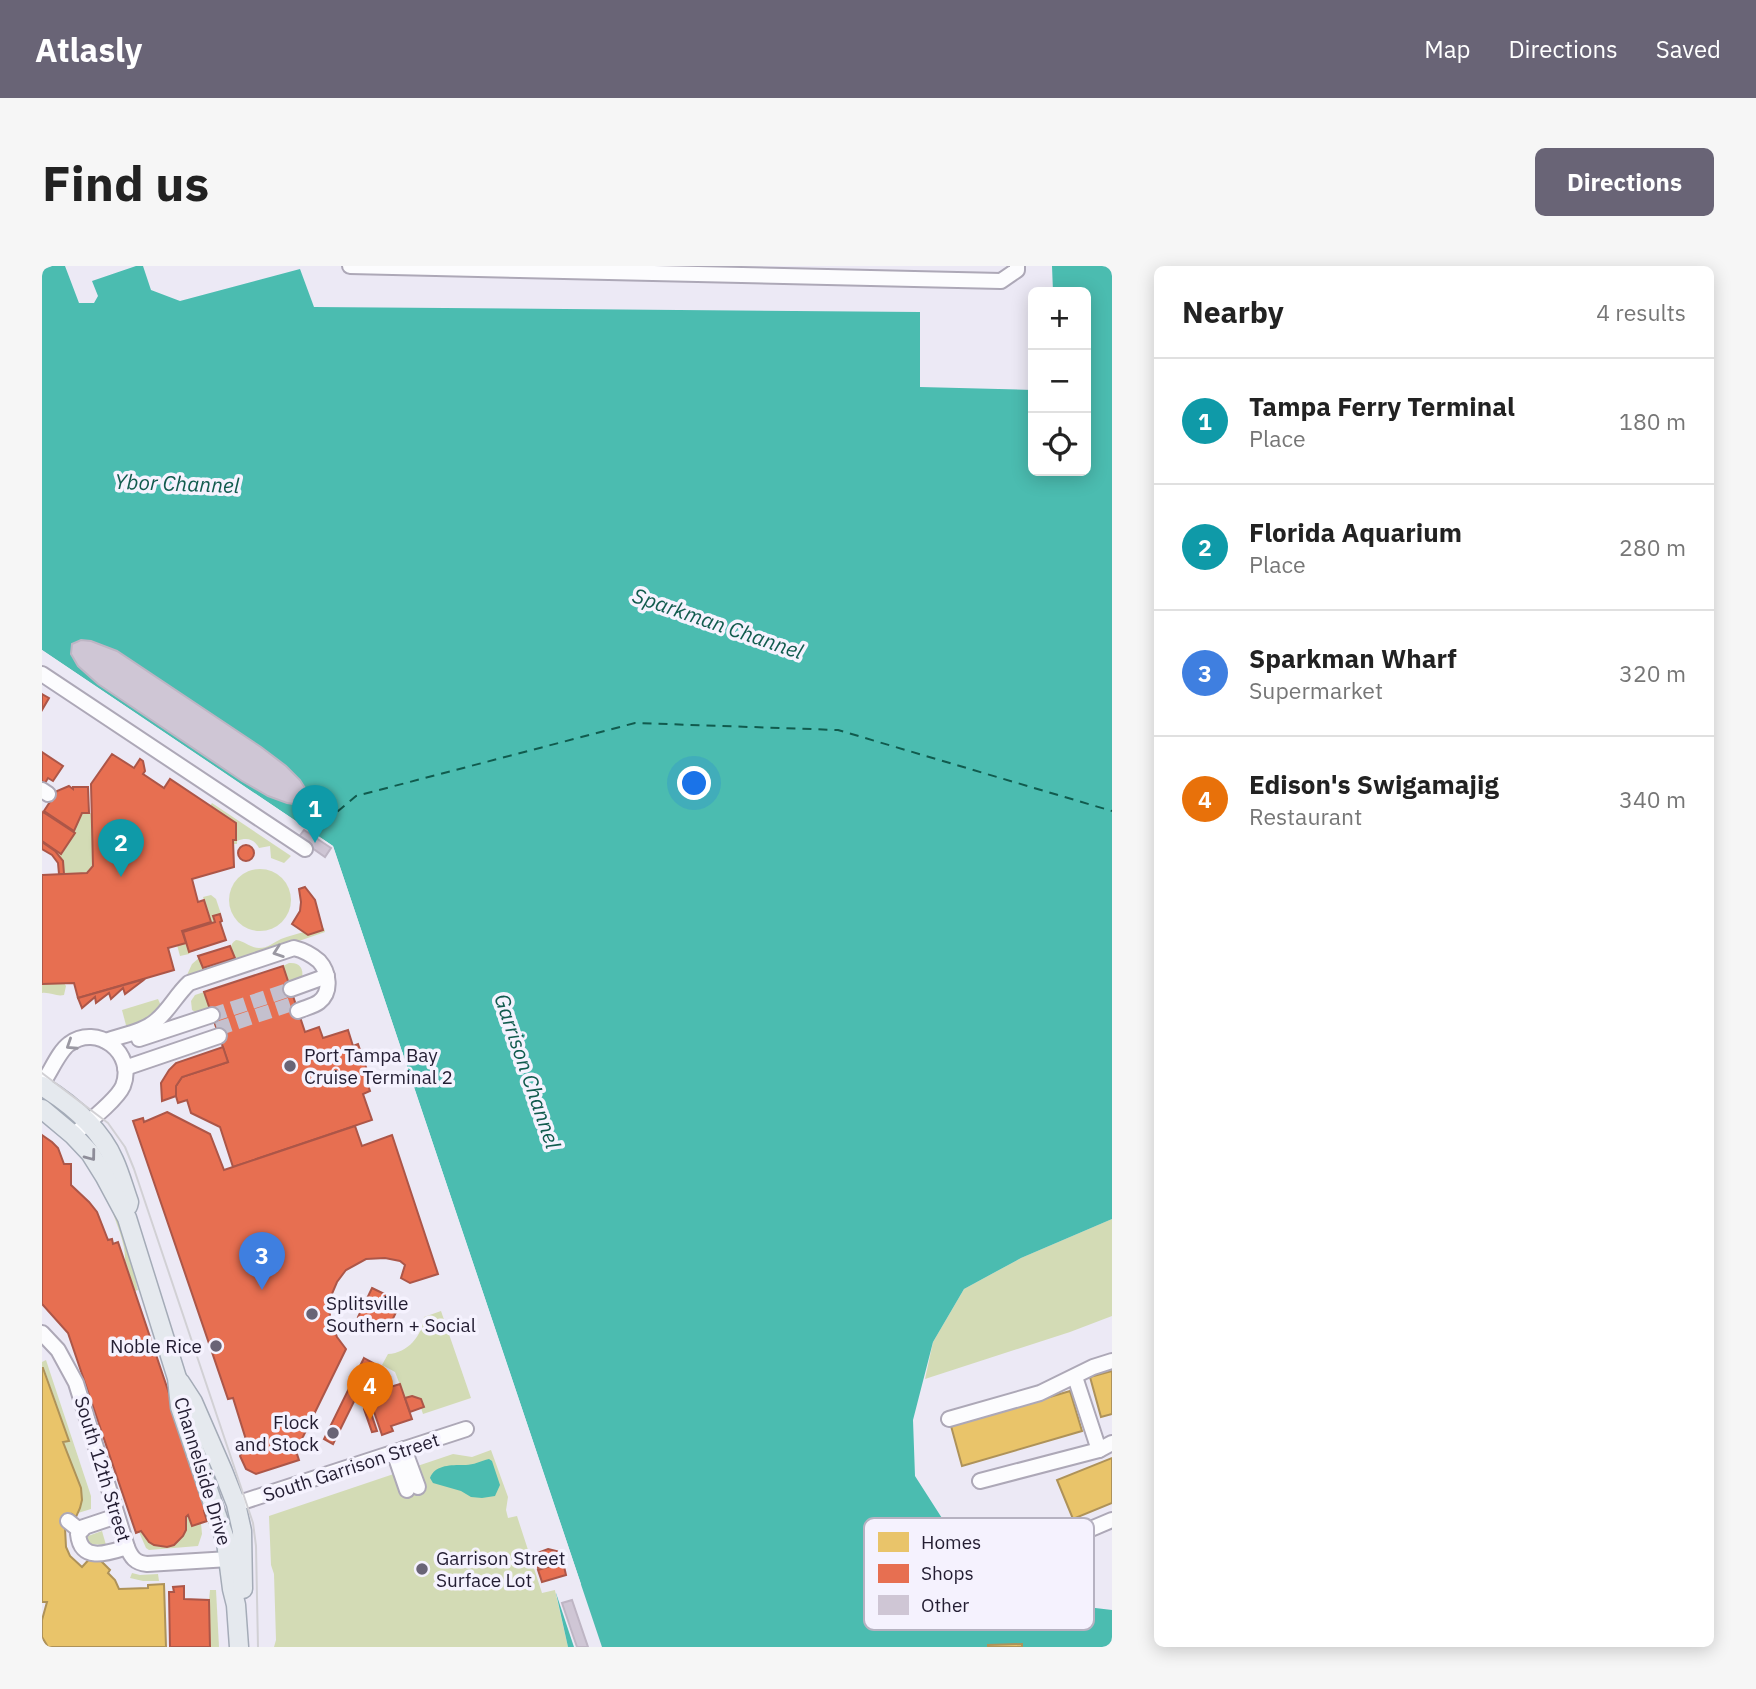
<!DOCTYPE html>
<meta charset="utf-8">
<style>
body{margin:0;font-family:"IBM Plex Sans",sans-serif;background:#f6f6f6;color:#222}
.controls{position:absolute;right:21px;top:21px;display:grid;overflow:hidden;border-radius:10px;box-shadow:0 4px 18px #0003}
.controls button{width:63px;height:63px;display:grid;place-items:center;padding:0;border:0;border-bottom:2px solid #e0e0e0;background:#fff;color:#222;font:35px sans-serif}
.you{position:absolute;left:653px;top:518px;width:24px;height:24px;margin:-18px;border:5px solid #fff;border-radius:50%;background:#1a73e8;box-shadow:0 0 0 10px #1a73e833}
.badge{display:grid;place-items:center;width:46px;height:46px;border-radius:50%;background:#696476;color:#fff;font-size:23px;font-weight:700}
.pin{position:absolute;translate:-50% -58px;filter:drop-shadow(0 2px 4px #0008)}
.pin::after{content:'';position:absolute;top:37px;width:24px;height:21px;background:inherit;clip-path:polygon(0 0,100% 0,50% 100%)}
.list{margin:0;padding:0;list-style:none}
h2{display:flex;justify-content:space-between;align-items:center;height:91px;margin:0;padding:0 28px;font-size:30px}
h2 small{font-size:23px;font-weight:400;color:#767676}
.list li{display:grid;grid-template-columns:46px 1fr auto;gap:21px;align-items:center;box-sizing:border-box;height:126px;padding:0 28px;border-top:2px solid #e0e0e0}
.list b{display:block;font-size:26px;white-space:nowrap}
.list p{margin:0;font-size:23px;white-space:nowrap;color:#767676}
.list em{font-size:23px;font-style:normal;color:#767676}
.icon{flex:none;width:38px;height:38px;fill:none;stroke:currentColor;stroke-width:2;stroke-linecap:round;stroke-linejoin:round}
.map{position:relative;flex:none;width:1070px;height:1381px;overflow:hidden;border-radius:10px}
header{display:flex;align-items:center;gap:42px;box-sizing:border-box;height:98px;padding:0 35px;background:#696476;color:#fff}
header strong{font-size:33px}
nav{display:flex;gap:38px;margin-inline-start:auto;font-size:24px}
.intro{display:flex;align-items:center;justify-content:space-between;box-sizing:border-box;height:168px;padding:0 42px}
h1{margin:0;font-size:49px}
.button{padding:18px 32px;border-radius:10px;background:#696476;color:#fff;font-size:24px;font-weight:700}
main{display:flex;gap:42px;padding:0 42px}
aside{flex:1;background:#fff;border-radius:10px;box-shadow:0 4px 18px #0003}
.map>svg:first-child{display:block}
</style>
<header>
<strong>Atlasly</strong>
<nav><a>Map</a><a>Directions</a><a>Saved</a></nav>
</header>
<div class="intro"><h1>Find us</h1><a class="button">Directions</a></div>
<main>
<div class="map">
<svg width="1070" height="1381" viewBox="0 0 1070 1381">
<rect width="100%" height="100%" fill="#ece9f5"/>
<g fill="#d3dbb5">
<path d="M170,537L249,590L242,597L229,592L228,580L217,582C212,573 205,571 195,575V578H191V574H194L168,540Z"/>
<polygon points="40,547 50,547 51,600 45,607 22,608 21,595 13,585 20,588 33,567 32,565"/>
<circle cx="218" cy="634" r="31"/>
<polygon points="169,629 174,633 179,648 147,688 138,690 135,679 140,665 169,656 161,631"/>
<path d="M281,662H282L283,666L152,711L132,725V720L145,709L150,698L157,692V695L192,692C190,684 186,679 194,674C203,675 208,682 217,682C226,682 231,677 239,673C246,670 255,668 262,666L266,669L281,664Z"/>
<path d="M247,697C257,696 262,702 260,712L247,719L241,700Z"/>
<path d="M22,717L24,720L22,729C15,731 8,726 0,727V718Z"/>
<polygon points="162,726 169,745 156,748 150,744 149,735 153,729"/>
<polygon points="116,733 120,742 110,753 85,763 80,744"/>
<path d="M70,944L75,945L84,975L96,1024L93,1025L83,995C84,978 75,960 70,944Z"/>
<polygon points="1070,953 1070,1050 1028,1066 883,1113 891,1076 922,1023 979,992"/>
<path d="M399,1045L429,1132L381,1148L379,1142L382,1141L379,1133L370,1130L363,1132L353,1106L340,1099L346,1088C366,1087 380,1070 382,1051Z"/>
<polygon points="4,1094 49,1230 49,1243 36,1247 40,1234 39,1222 21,1176 27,1174 2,1102 0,1102 0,1096"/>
<polygon points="449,1184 466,1231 464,1244 466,1252 475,1250 500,1327 513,1324 526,1381 232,1381 234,1374 232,1308 229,1299 227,1250 411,1188 430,1191"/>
<path d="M146,1249L150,1260L159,1257L160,1268L156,1280L107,1284L104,1282L97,1266L99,1265C114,1292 149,1281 144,1251Z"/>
<polygon points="60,1265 64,1279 45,1278 43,1271"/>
<polygon points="90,1307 98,1309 116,1308 117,1315 101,1315 88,1312"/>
<polygon points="168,1324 174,1324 177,1381 168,1381 167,1334"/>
</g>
<g fill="#4bbcb0">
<polygon points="10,0 23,0 37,37 52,37 56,30 50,15 94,0 101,0 109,24 138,35 258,3 272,41 878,46 878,121 991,124 991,205 1044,205 1044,26 1011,26 1010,0 1070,0 1070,953 979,992 922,1023 891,1076 871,1154 873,1210 930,1299 1045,1341 1070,1344 1070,1381 526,1381 514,1327 539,1318 291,580 0,384 0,4"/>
<path d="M447,1193L450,1195L458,1219L453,1230L440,1232L429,1231L419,1225L391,1217L388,1212C393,1198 411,1199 424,1199C431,1199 439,1195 447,1193Z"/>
</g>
<polygon fill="#ece9f5" points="0,384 291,580 560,1381 532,1381 513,1324 535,1316 288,582 0,388"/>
<g fill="#e9c46a" stroke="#ae9259" stroke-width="2">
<polygon points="0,1102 1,1102 27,1175 21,1176 39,1222 40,1234 38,1242 34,1251 30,1248 23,1262 24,1281 28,1290 40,1301 52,1288 68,1304 66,1307 73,1314 77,1323 106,1322 106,1319 122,1318 124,1381 6,1381 0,1371 0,1354 5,1336 0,1336"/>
<polygon points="1070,1105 1070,1148 1059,1151 1048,1111"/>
<polygon points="1028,1125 1040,1165 920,1200 909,1160"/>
<polygon points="1070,1192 1070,1237 1031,1253 1015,1214"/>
<polygon points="980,1378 980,1381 946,1381 946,1379"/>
</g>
<g fill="#e76f51" stroke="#ac5648" stroke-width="2">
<polygon points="0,428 7,432 0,444"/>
<polygon points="0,486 21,500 11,515 6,512 3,517 0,515"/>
<polygon points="70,488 92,502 98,493 101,495 103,505 101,508 122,522 128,513 194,557 194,574 191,574 192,601 150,613 156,636 162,634 169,656 140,665 144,677 126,682 132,704 36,732 32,717 0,718 0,609 45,607 51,600 49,518"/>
<polygon points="27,520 31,523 31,521 46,521 47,547 40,547 32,565 2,545 15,525"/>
<polygon points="1,546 33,567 19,588 0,575 0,548"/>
<polygon points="0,576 13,585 21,595 22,608 17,608 16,597 10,589 0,583"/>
<circle cx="204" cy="587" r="8"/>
<polygon points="263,621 273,634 281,664 266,669 250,658 258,645 259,636 257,623"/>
<polygon points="178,648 180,655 178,656 184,674 147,686 141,666 173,656 171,650"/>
<polygon points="188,680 193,692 161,702 156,690"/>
<polygon points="241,700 263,766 277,761 281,772 306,764 311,780 316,778 325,804 321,805 328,825 321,828 330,854 191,901 178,861 149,847 145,834 136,837 133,827 134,820 140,811 186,796 162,726"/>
<polygon points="103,713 83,728 81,722 69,733 67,727 54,737 53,731 40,742 36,732"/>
<polygon points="181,781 186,796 140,811 134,820 134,830 120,835 119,817 127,804 134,797"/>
<polygon points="125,846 168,868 182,904 313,860 320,880 350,869 396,1008 368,1017 359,1012 363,999 358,995 343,992 324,993 304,1004 295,1016 289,1030 287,1042 289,1057 295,1071 304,1083 254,1185 257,1194 214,1208 204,1203 198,1190 205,1177 191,1132 186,1133 91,855 101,852 102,856"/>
<polygon points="0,869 10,876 16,882 22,898 29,898 29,919 47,936 55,946 66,974 70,973 71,978 76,976 166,1243 162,1245 165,1255 150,1260 146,1249 144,1251 144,1264 141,1270 132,1279 125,1281 112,1279 107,1276 99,1265 94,1267 26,1067 0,1038"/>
<polygon points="330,1022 359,1036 345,1065 316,1051"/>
<polygon points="322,1092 331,1097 291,1178 282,1173"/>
<polygon points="358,1118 370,1153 349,1160 351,1165 340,1169 329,1137 335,1125"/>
<polygon points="370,1130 379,1133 382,1141 368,1146 363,1132"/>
<polygon points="327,1141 335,1165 330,1166 322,1143"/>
<polygon points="506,1283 518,1286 515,1295 507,1293 508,1298 496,1302 490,1289"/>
<polygon points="521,1296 524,1309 500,1316 496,1304"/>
<polygon points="142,1320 142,1333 167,1334 168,1381 128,1381 127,1326 132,1326 131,1321"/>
</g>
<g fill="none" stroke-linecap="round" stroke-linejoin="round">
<polyline stroke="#115b4e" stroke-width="2" stroke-dasharray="9 7" stroke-linecap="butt" points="271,566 314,530 593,457 796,464 1070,545"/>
</g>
<g fill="#cfc6d5" stroke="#beb5c4" stroke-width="2">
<polygon points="39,374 49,375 75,385 219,481 244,500 258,514 266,527 269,538 258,539 245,537 226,530 200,515 56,418 36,400 29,388 30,378"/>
<polygon points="262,564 289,582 283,591 256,572"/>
<polygon points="530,1334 546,1381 535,1381 520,1337"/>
</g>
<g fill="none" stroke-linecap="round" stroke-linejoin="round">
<g stroke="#c4c0ce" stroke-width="14" stroke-dasharray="14 7" stroke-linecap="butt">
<polyline points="170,749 249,723"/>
<polyline points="175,763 253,737"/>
</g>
<g stroke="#ada8b7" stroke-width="18">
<g id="minor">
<polyline points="308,0 959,15 975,4 975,0"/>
<polyline points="0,408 263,583"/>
<polyline points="0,524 6,528"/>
<polyline points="249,723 285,710"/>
<polyline points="97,773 170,749"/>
<path d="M64,775C80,769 102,766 115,754C127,744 135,728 147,717L252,682C260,684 270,689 277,695C287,706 290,726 277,736C272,740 262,742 256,745"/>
<polyline points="83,802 177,770"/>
<path d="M0,818C8,807 17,785 27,778C55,757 94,787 81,820C75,834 44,858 31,869"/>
<path d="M0,1067L16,1084L34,1117L85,1281C89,1291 93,1297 105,1298L187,1293"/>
<polyline points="1033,1111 1057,1184"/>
<polyline points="907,1153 998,1127 1051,1101 1070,1095"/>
<polyline points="362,1183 376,1221"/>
<polyline points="352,1186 365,1224"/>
<polyline points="938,1215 1057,1184 1070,1177"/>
<polyline points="194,1238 424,1163"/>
<polyline points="26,1255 36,1263 75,1250"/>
<path d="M41,1263L36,1268C39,1297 66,1287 85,1281"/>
<polyline points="1044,1265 1070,1254"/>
</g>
</g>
<g stroke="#a4abb7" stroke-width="21">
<g id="major">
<path d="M0,820C29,838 58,862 72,894C78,907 82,922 87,936L86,940"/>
<polyline points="0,843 31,869 48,887 63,911 85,952 135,1112 138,1141 184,1276 190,1323 194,1339 197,1381"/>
<polyline points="138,1116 151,1136 181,1205 194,1238 200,1265 201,1323"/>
</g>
</g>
<use href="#minor" stroke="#fcfcfe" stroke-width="14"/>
<use href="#major" stroke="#e5e9ee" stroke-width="18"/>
<polyline stroke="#d1d0d4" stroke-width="2" points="0,807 66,857 83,881 92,903 211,1257 214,1280 216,1381"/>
</g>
<defs><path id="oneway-chevron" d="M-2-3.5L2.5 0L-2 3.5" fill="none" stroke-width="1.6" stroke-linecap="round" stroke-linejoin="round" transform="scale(1.75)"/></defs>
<g stroke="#9a98a2">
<use href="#oneway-chevron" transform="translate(236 686) rotate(161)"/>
<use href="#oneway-chevron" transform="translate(29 779) rotate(147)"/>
</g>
<use stroke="#8e8d99" href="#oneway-chevron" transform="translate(49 890) rotate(53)"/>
<g fill="#696476" stroke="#f5f2fe" stroke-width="2.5">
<circle cx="248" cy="800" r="7"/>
<circle cx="270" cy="1048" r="7"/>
<circle cx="174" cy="1080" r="7"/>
<circle cx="291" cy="1167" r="7"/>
<circle cx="380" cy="1303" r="7"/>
</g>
<g text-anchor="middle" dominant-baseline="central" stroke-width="7" stroke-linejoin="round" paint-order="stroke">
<g font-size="19" fill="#231d32" stroke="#f5f2fe" text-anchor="start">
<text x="262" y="789">Port Tampa Bay<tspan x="262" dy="22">Cruise Terminal 2</tspan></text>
<text x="284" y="1037">Splitsville<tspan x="284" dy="22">Southern + Social</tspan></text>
<text x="160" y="1080" text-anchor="end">Noble Rice</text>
<text x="277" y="1156" text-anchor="end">Flock<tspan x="277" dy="22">and Stock</tspan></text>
<text x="394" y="1292">Garrison Street<tspan x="394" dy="22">Surface Lot</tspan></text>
</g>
<g font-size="19" fill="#231d32" stroke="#f5f2fe">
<text transform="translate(309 1201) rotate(-18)">South Garrison Street</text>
<text transform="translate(61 1203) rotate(73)">South 12th Street</text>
<text transform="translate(161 1205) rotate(73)">Channelside Drive</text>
</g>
<g font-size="21" font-style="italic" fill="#115b4e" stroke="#f5f2fe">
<text transform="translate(135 217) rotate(2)">Ybor Channel</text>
<text transform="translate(676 357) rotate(19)">Sparkman Channel</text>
<text transform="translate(486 805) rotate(71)">Garrison Channel</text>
</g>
</g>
<rect x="822" y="1252" width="230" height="112" rx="10" fill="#f5f2fe" stroke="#b6b2c1" stroke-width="2"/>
<rect x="836" y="1266" width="31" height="20" fill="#e9c46a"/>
<rect x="836" y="1298" width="31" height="19" fill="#e76f51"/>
<rect x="836" y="1329" width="31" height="20" fill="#cfc6d5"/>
<g font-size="19" fill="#231d32">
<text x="879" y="1283">Homes</text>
<text x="879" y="1314">Shops</text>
<text x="879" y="1346">Other</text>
</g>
</svg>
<div class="controls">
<button>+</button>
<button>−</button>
<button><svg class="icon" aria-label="locate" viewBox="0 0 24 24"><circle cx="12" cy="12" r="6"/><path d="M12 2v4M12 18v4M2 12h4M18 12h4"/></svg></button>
</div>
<div class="you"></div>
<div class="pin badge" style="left:273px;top:577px;background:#0f9aa8">1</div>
<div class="pin badge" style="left:79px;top:611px;background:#0f9aa8">2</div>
<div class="pin badge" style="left:220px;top:1024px;background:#3f7fe0">3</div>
<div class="pin badge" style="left:328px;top:1154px;background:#e8710a">4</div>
</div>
<aside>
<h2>Nearby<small>4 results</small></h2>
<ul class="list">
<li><span class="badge" style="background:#0f9aa8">1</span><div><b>Tampa Ferry Terminal</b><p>Place</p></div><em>180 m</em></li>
<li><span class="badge" style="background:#0f9aa8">2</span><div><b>Florida Aquarium</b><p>Place</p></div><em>280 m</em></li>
<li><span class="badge" style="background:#3f7fe0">3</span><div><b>Sparkman Wharf</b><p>Supermarket</p></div><em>320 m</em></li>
<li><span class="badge" style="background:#e8710a">4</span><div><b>Edison's Swigamajig</b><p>Restaurant</p></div><em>340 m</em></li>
</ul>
</aside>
</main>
